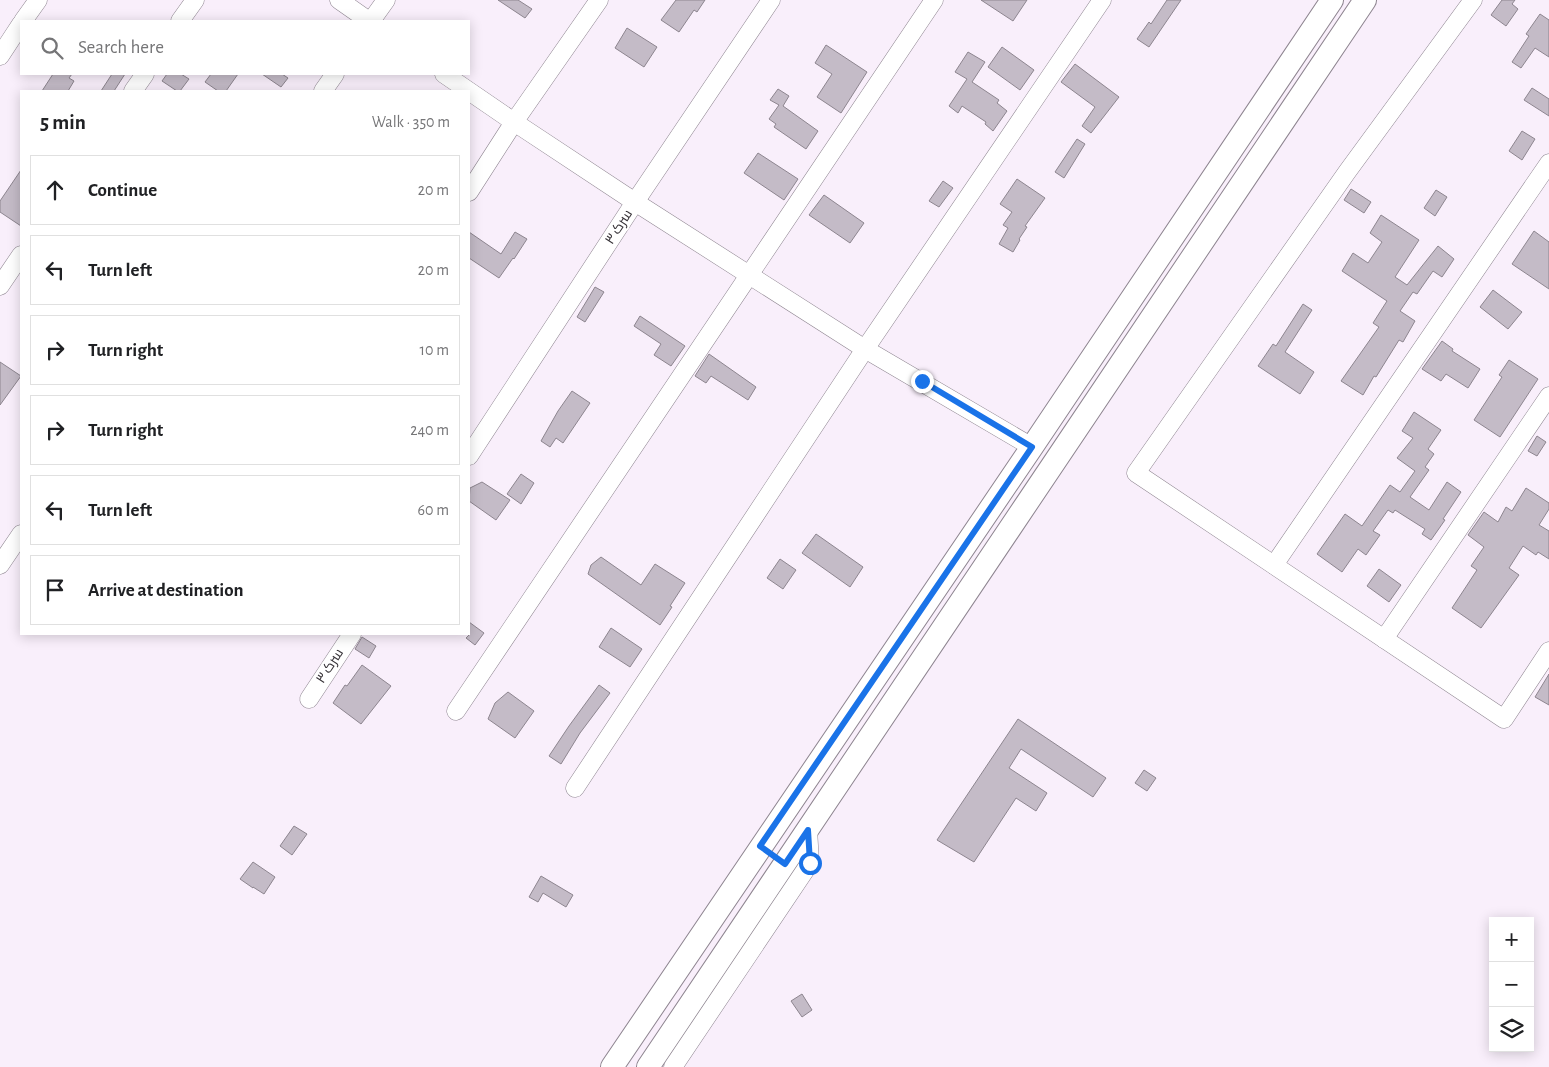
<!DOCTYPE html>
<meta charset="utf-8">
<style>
body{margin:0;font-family:"Alegreya Sans",Cairo,sans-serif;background:#f2f2f2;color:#202124}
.controls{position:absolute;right:15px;bottom:15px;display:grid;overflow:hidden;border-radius:0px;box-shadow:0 2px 12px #0003}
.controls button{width:45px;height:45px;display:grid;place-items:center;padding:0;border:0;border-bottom:1px solid #e0e0e0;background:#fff;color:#202124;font:25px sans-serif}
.stop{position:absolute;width:15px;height:15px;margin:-11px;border:4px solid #1a73e8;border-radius:50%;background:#fff}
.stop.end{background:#1a73e8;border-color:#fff;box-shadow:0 1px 5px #0008}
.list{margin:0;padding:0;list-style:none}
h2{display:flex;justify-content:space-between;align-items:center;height:65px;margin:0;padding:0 20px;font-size:21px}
h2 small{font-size:16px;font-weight:400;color:#757577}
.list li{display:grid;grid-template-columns:32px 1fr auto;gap:15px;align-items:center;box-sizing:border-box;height:70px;margin:0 10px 10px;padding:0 10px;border:1px solid #e0e0e0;border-radius:0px}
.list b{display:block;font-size:19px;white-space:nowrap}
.list em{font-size:16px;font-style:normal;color:#757577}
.icon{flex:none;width:28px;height:28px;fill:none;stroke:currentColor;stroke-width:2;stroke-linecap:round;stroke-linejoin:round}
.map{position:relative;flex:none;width:1549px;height:1067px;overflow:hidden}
.search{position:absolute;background:#fff;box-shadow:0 2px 12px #0003;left:20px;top:20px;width:450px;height:55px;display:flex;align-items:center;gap:12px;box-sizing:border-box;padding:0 18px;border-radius:0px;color:#757577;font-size:19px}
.panel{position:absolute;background:#fff;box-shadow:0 2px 12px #0003;left:20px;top:90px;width:450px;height:545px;border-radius:0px}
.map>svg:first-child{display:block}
</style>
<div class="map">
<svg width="1549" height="1067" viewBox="0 0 1549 1067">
<rect width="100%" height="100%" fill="#f9effb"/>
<g fill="#c4bbc7" stroke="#8d858f">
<polygon points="498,0 518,0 532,9 525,18"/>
<polygon points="676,0 705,0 697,12 694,10 679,32 661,20"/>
<polygon points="981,0 1027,0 1013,21"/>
<polygon points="1167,0 1181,0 1149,47 1137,39 1149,22 1151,24"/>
<polygon points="1502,0 1515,0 1512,4 1518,9 1506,26 1491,15"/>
<polygon points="1540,14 1549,20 1549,57 1535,48 1521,68 1512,62 1529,36 1526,34"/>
<polygon points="627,28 657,47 644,67 615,48"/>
<polygon points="826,45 867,72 841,113 817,97 832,74 815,63"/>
<polygon points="1002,47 1034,70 1020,90 988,67"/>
<polygon points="968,52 985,62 972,82 999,100 997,103 1007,111 993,131 985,124 986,122 962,106 958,113 949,106 967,79 955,72"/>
<polygon points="1075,64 1119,97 1091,133 1082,126 1095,107 1061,82"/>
<polygon points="53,74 72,74 69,78 74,81 68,91 42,91"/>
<polygon points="112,74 125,74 114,91 101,91"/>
<polygon points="167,74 181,74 189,79 180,91 177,91 162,81"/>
<polygon points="211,74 238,74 226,91 218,91 205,82"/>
<polygon points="262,74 282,74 288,78 281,87"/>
<polygon points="1532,88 1549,99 1549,116 1524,100"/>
<polygon points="778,89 789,96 783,106 818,131 806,149 774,127 776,124 769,119 779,105 770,100"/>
<polygon points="1522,131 1535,139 1522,160 1509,151"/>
<polygon points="1077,139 1085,144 1064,178 1055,172"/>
<polygon points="758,153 798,179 784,200 744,173"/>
<polygon points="21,170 21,226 0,212 0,201"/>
<polygon points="1017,179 1045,198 1025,226 1027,227 1019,239 1020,240 1013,252 999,244 1008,228 1003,225 1012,212 1000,204"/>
<polygon points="943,181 953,188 939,207 929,201"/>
<polygon points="1351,189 1371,202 1364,213 1344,200"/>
<polygon points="1436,190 1447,197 1435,216 1424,208"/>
<polygon points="824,195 864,223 850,243 809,215"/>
<polygon points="1381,215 1419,240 1395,277 1407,285 1438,246 1454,259 1442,277 1433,271 1417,294 1413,292 1400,311 1415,321 1403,342 1399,340 1376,377 1374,376 1363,395 1341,381 1379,327 1373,323 1387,301 1342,271 1353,253 1368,263 1382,242 1370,233"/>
<polygon points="1534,231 1549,242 1549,289 1512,264"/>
<polygon points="469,232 501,254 515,232 527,239 514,259 513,258 499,278 469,258"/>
<polygon points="595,287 604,292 585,322 577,317"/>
<polygon points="1493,290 1522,312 1508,329 1480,307"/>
<polygon points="1303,304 1312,310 1285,352 1314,372 1300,394 1258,366 1273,344 1276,346"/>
<polygon points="640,316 685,346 671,366 654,355 661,344 634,326"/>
<polygon points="1442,341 1453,349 1452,351 1480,369 1468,388 1446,374 1441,381 1422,369"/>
<polygon points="709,354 756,387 748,400 711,376 706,383 695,376"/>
<polygon points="1509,360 1538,379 1500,437 1474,420 1502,377 1499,375"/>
<polygon points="0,362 21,376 0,405"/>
<polygon points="572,391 590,403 563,443 556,438 550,447 541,441 558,411"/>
<polygon points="1414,412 1441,430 1428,449 1434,454 1425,467 1429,470 1410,497 1429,510 1447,482 1461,492 1443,519 1445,520 1431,540 1422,534 1425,529 1395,510 1393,513 1388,510 1373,531 1380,535 1366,555 1358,549 1342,572 1317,554 1345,514 1362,526 1390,485 1400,492 1415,471 1397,458 1413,438 1402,431"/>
<polygon points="1537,436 1546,442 1537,456 1528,451"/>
<polygon points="521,474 534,483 521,504 507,494"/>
<polygon points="482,482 510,500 496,520 469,501 470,488"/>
<polygon points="1526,488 1549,503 1549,509 1539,525 1549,531 1549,559 1538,552 1536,555 1523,546 1509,568 1519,575 1481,628 1452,608 1477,570 1471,566 1484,547 1468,535 1484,512 1498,522 1506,507 1512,511"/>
<polygon points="816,534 863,567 850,587 802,553"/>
<polygon points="601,557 641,585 655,564 685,583 670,606 672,607 660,625 588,574 591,565"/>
<polygon points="780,559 796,570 783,589 767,578"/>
<polygon points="1379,569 1401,585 1389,602 1367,586"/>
<polygon points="469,622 484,633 475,645 466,638 469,635"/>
<polygon points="611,628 642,649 630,667 599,647"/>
<polygon points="362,637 376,646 369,658 355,649"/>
<polygon points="362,665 391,686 361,724 333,703 345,685 347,686"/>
<polygon points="1549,674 1549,705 1535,697"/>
<polygon points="599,685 610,693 580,733 561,764 549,756 569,726"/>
<polygon points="508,692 534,711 515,738 488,719 495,703"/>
<polygon points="1018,719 1106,778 1093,797 1021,749 1009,768 1047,793 1036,811 1016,798 974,862 937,840"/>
<polygon points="1144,770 1156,778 1147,791 1135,783"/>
<polygon points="294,826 307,834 292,855 280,846"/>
<polygon points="253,862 275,877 264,894 253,887 253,888 240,879"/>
<polygon points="541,876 573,895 566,907 543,893 538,902 529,897"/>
<polygon points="802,994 812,1010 802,1017 791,1001"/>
</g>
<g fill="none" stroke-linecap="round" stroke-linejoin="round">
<g stroke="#8e8590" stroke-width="19">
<g id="minor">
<polyline points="339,0 369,21"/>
<polyline points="1473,0 1347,172 1136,473 1504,719 1549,651"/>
<polyline points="23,21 38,0"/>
<polyline points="180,21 195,0"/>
<polyline points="371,21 386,0"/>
<polyline points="0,56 21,24"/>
<polyline points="444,74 514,122 635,202 865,349 1032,447"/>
<polyline points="133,91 145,74"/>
<polyline points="323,91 335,74"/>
<polyline points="469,192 514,122 599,0"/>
<polyline points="0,286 21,255"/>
<polyline points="469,456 635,202 771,0"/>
<polyline points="0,565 21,534"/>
<polyline points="1274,565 1549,163"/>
<polyline points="1384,639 1549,396"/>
<polyline points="309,699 352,634"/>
<polyline points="456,711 934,0"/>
<polyline points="575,788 865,349 1102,0"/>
<polyline points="673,1067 810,863 808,829"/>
</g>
</g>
<g stroke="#8e8590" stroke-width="24">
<g id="major">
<polyline points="612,1067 1032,447 1332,0"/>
<polyline points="648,1067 1365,0"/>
</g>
</g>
<use href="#minor" stroke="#fff" stroke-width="18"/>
<use href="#major" stroke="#fff" stroke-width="22"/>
</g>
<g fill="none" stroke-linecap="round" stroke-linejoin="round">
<polyline stroke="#1a73e8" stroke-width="6" points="810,863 808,830 785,864 760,846 1032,447 922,381"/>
</g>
<g text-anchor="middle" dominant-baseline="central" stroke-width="4" stroke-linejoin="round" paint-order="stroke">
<g font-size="14" fill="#383439" stroke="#fff">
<text transform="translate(619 227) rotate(-57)">سرک ۳</text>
<text transform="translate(330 666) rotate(-57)">سرک ۳</text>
</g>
</g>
</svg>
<div class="controls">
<button>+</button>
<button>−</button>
<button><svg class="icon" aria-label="layers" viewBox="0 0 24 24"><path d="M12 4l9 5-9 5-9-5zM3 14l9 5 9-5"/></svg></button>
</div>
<div class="stop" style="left:810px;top:863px"></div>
<div class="stop end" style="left:922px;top:381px"></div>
<div class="search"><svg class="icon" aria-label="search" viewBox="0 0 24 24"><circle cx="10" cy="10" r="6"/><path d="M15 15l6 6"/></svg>Search here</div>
<section class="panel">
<h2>5 min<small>Walk · 350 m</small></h2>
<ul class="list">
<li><svg class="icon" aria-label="ahead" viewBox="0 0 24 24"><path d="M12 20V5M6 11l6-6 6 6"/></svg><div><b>Continue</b></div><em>20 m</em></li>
<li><svg class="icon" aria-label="left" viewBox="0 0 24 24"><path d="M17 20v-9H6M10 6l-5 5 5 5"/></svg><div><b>Turn left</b></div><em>20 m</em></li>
<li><svg class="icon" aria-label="right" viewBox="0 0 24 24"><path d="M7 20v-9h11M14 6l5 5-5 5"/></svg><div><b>Turn right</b></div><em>10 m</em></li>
<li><svg class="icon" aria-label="right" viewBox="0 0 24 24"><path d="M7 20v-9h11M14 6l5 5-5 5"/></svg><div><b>Turn right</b></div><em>240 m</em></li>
<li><svg class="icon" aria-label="left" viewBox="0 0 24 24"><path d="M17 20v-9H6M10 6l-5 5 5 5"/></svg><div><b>Turn left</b></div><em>60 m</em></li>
<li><svg class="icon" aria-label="arrive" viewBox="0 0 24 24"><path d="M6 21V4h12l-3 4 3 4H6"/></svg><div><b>Arrive at destination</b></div></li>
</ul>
</section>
</div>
